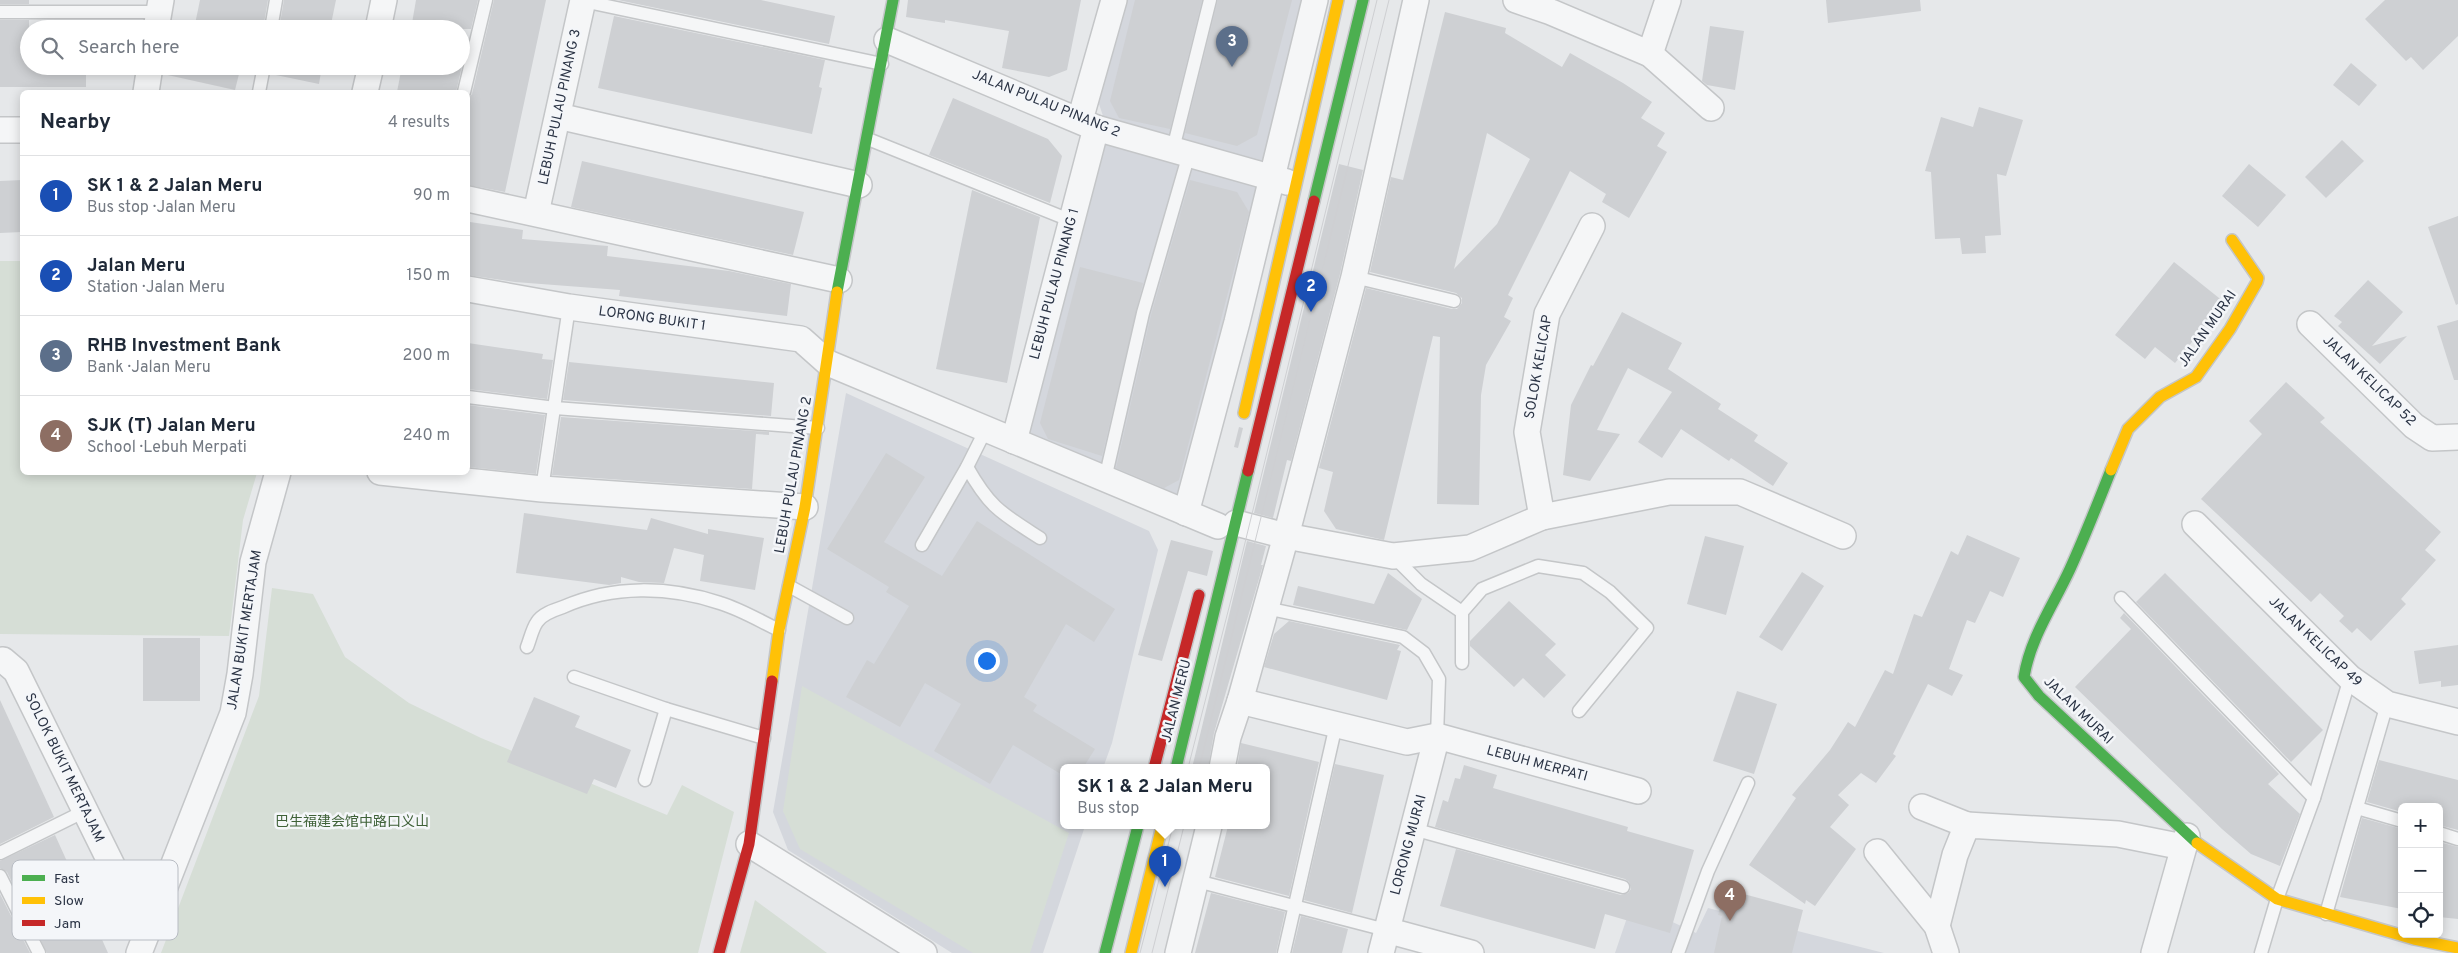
<!DOCTYPE html>
<meta charset="utf-8">
<style>
body{margin:0;font-family:Overpass,"Noto Sans SC",sans-serif;background:#f6f6f7;color:#1f2937}
.controls{position:absolute;right:15px;bottom:15px;display:grid;overflow:hidden;border-radius:8px;box-shadow:0 2px 12px #0003}
.controls button{width:45px;height:45px;display:grid;place-items:center;padding:0;border:0;border-bottom:1px solid #e0e1e3;background:#fff;color:#1f2937;font:25px sans-serif}
.you{position:absolute;left:986px;top:660px;width:18px;height:18px;margin:-12px;border:4px solid #fff;border-radius:50%;background:#1a73e8;box-shadow:0 0 0 8px #1a73e833}
.badge{display:grid;place-items:center;width:32px;height:32px;border-radius:50%;background:#0b8043;color:#fff;font-size:16px;font-weight:700}
.pin{position:absolute;translate:-50% -41px;filter:drop-shadow(0 1px 2px #0008)}
.pin::after{content:'';position:absolute;top:26px;width:18px;height:15px;background:inherit;clip-path:polygon(0 0,100% 0,50% 100%)}
.popup{position:absolute;left:1060px;top:764px;width:210px;height:65px;box-sizing:border-box;display:grid;place-content:center;border-radius:8px;background:#fff;filter:drop-shadow(0 1px 4px #0005);font-size:16px;white-space:nowrap;color:#747a83}
.popup b{font-size:19px;color:#1f2937}
.popup::after{content:'';position:absolute;left:50%;top:100%;margin-left:-10px;border:10px solid transparent;border-top-color:#fff}
.list{margin:0;padding:0;list-style:none}
h2{display:flex;justify-content:space-between;align-items:center;height:65px;margin:0;padding:0 20px;font-size:21px}
h2 small{font-size:16px;font-weight:400;color:#747a83}
.list li{display:grid;grid-template-columns:32px 1fr auto;gap:15px;align-items:center;box-sizing:border-box;height:80px;padding:0 20px;border-top:1px solid #e0e1e3}
.list b{display:block;font-size:19px;white-space:nowrap}
.list p{margin:0;font-size:16px;white-space:nowrap;color:#747a83}
.list em{font-size:16px;font-style:normal;color:#747a83}
.icon{flex:none;width:28px;height:28px;fill:none;stroke:currentColor;stroke-width:2;stroke-linecap:round;stroke-linejoin:round}
.map{position:relative;flex:none;width:2458px;height:953px;overflow:hidden}
.search{position:absolute;background:#fff;box-shadow:0 2px 12px #0003;left:20px;top:20px;width:450px;height:55px;display:flex;align-items:center;gap:12px;box-sizing:border-box;padding:0 18px;border-radius:28px;color:#747a83;font-size:19px}
.panel{position:absolute;background:#fff;box-shadow:0 2px 12px #0003;left:20px;top:90px;width:450px;height:385px;border-radius:8px}
.map>svg:first-child{display:block}
</style>
<div class="map">
<svg width="2458" height="953" viewBox="0 0 2458 953">
<rect width="100%" height="100%" fill="#e6e8ea"/>
<g fill="#d4d7dd">
<polygon points="1121,0 1307,0 1181,503 1023,435 1104,119 1096,95"/>
<polygon points="846,393 1149,531 1158,550 1112,743 1103,768 1064,768 1064,826 1085,826 1043,953 952,953 788,850 773,812"/>
<polygon points="1632,903 1696,933 1708,908 1884,953 1615,953"/>
</g>
<g fill="#d6ded6">
<polygon points="0,261 22,261 22,472 257,473 243,520 229,636 0,634"/>
<polygon points="272,588 313,594 345,657 409,703 481,738 667,815 682,785 734,812 698,953 161,953 259,696"/>
<polygon points="802,686 1069,833 1030,953 973,953 800,849 783,811"/>
<polygon points="755,900 827,953 740,953"/>
</g>
<g fill="#ced0d3" fill-rule="evenodd">
<rect x="0" y="0" width="29" height="4"/>
<polygon points="200,0 268,0 263,29 194,29"/>
<polygon points="284,0 336,0 330,29 279,29"/>
<polygon points="416,0 478,0 471,29 411,29"/>
<polygon points="494,0 546,0 505,192 468,185 468,99 472,94"/>
<polygon points="618,0 761,0 835,16 829,44"/>
<polygon points="908,0 1081,0 1067,70 1049,77 1002,68 1009,31 945,20 945,23 906,17"/>
<polygon points="1135,0 1202,0 1170,129 1119,118 1110,101"/>
<polygon points="1218,0 1292,0 1257,135 1237,146 1185,133"/>
<polygon points="1826,0 1920,0 1921,11 1828,23"/>
<polygon points="2385,0 2458,0 2458,36 2423,70 2411,57 2406,61 2365,19"/>
<path d="M1445,12L1506,28L1505,33L1562,67L1570,53L1623,83L1652,102L1641,118L1665,133L1657,146L1667,152L1629,218L1602,202L1606,194L1570,171L1508,295L1513,298L1504,317L1511,321L1486,365L1481,395L1479,505L1437,504L1440,337L1433,336L1384,540L1336,529L1324,511L1333,472L1319,468L1366,288L1452,309H1457L1462,303V298L1456,293L1370,272L1391,177L1403,180ZM1487,133L1530,159L1497,224L1454,269Z"/>
<polygon points="614,16 825,60 819,87 822,88 812,134 598,88"/>
<polygon points="0,20 29,20 29,66 86,66 86,87 0,87"/>
<polygon points="1710,26 1744,31 1735,90 1707,85 1702,81"/>
<polygon points="2351,63 2377,85 2359,106 2333,85"/>
<polygon points="164,66 241,66 235,90 163,74"/>
<polygon points="272,66 322,66 319,84 271,74"/>
<polygon points="402,66 462,66 456,92 397,92"/>
<polygon points="953,98 1048,139 1062,156 1050,203 929,155"/>
<polygon points="1979,107 2023,120 2006,176 1997,174 2001,235 1985,236 1986,253 1962,254 1960,238 1935,239 1931,172 1925,171 1941,117 1973,127"/>
<polygon points="2342,140 2364,161 2326,198 2305,177"/>
<polygon points="582,161 804,212 793,255 571,207"/>
<polygon points="1339,164 1363,170 1340,274 1291,461 1287,460 1273,518 1254,513"/>
<polygon points="2249,164 2286,195 2258,227 2222,196"/>
<polygon points="22,180 22,232 0,233 0,181"/>
<polygon points="1190,180 1237,192 1249,212 1179,480 1164,488 1116,468 1151,315"/>
<polygon points="972,190 1040,217 1007,383 936,369"/>
<polygon points="2458,216 2458,304 2456,305 2428,227"/>
<polygon points="470,222 523,230 522,239 608,246 607,256 729,271 791,284 787,316 619,296 620,290 515,282 468,275 468,241"/>
<polygon points="2174,262 2224,302 2175,363 2155,347 2145,359 2115,335"/>
<polygon points="1080,267 1143,283 1102,456 1048,439 1040,423"/>
<polygon points="2368,280 2403,312 2372,346 2407,336 2380,364 2338,326 2342,322 2334,316"/>
<polygon points="1622,312 1682,343 1668,369 1721,404 1718,409 1758,435 1754,441 1788,463 1773,486 1731,458 1729,461 1681,429 1662,458 1638,442 1672,392 1628,368 1597,430 1620,434 1590,481 1563,475 1571,405 1591,365 1593,366"/>
<polygon points="2458,320 2458,380 2454,380 2437,326"/>
<polygon points="468,343 543,354 542,359 553,360 547,399 468,389"/>
<polygon points="569,362 774,383 771,416 563,400"/>
<polygon points="2286,382 2325,418 2320,422 2441,532 2425,550 2436,560 2401,599 2406,604 2371,641 2357,628 2352,633 2339,621 2344,616 2320,593 2311,602 2201,499 2262,434 2249,421"/>
<polygon points="468,405 545,415 536,474 468,467"/>
<polygon points="561,417 769,432 769,435 756,434 752,489 552,475"/>
<polygon points="1239,427 1243,428 1238,448 1234,447"/>
<polygon points="886,453 925,477 884,542 942,576 977,521 1115,609 1094,642 1066,624 1024,697 1037,705 1033,711 1095,749 1083,768 1064,768 1064,776 1013,745 990,784 934,751 961,704 925,683 900,727 846,697 867,660 874,664 909,606 886,592 889,587 827,549"/>
<polygon points="524,513 647,530 651,518 708,534 708,529 764,538 755,590 700,581 704,555 674,548 664,583 639,582 621,577 621,583 609,585 516,573"/>
<polygon points="1967,535 2020,558 2003,597 1990,591 1975,623 1967,620 1949,669 1963,675 1952,696 1928,684 1893,754 1896,756 1876,783 1861,773 1838,795 1849,805 1830,827 1856,849 1815,906 1806,900 1805,904 1749,865 1796,798 1792,795 1830,750 1848,722 1855,727 1885,670 1893,674 1914,614 1922,617 1951,551 1958,555"/>
<polygon points="1705,536 1744,546 1726,615 1687,604"/>
<polygon points="1171,540 1213,551 1207,576 1188,571 1162,661 1138,655"/>
<polygon points="1247,541 1266,546 1261,565 1263,565 1214,733 1208,768 1192,768"/>
<polygon points="1802,572 1824,586 1782,651 1759,637"/>
<polygon points="1388,573 1422,599 1407,630 1293,605 1298,586 1374,604"/>
<polygon points="2165,573 2323,730 2291,762 2136,602"/>
<polygon points="1509,601 1556,644 1545,655 1566,675 1544,698 1523,678 1514,687 1470,646 1470,641"/>
<polygon points="2124,613 2279,774 2268,784 2300,814 2280,866 2251,854 2222,829 2075,687 2131,629 2120,618"/>
<polygon points="1289,621 1400,645 1397,650 1401,651 1387,700 1264,667 1274,634"/>
<rect x="143" y="638" width="57" height="63"/>
<polygon points="2458,645 2458,685 2441,687 2441,681 2419,684 2414,651"/>
<polygon points="1737,691 1777,704 1754,774 1713,761"/>
<polygon points="534,697 580,716 575,727 631,750 616,788 594,779 587,794 507,762"/>
<polygon points="0,700 54,817 0,844"/>
<polygon points="1241,743 1319,762 1289,896 1215,877 1228,826 1266,826 1266,768 1237,768"/>
<polygon points="2379,760 2458,780 2458,830 2439,825 2439,807 2402,807 2402,812 2367,802"/>
<polygon points="1335,764 1384,775 1352,913 1304,900"/>
<polygon points="1464,765 1497,775 1493,788 1628,827 1627,831 1694,850 1670,933 1605,914 1595,949 1440,906 1456,849 1621,895 1628,893 1631,889 1629,882 1625,879 1435,827 1443,800 1448,802 1455,778 1460,779"/>
<polygon points="2362,818 2402,829 2402,909 2340,897"/>
<polygon points="55,835 75,879 108,953 47,953 7,872 0,868 0,861"/>
<polygon points="2439,842 2458,847 2458,919 2439,917"/>
<polygon points="1725,889 1803,910 1792,953 1714,953 1722,916 1718,915"/>
<polygon points="1211,893 1285,912 1276,953 1195,953"/>
<polygon points="0,894 30,953 0,953"/>
<polygon points="1301,916 1348,929 1342,953 1292,953"/>
</g>
<g fill="none" stroke-linecap="round" stroke-linejoin="round">
<g stroke="#c4c6c8" stroke-width="15">
<g id="lane">
<polyline points="583,1 882,64"/>
<polyline points="0,12 159,12"/>
<polyline points="271,29 276,0"/>
<polyline points="259,92 264,66"/>
<polyline points="464,92 486,0"/>
<polyline points="868,139 1072,221"/>
<polyline points="1173,149 1210,0"/>
<polyline points="1354,277 1454,301"/>
<polyline points="468,397 555,408 818,428"/>
<path d="M967,467C990,508 1001,513 1040,538"/>
<polyline points="1105,479 1143,313 1189,154"/>
<polyline points="542,489 569,307"/>
<polyline points="922,545 967,467 986,429"/>
<polyline points="1393,556 1421,584 1462,612"/>
<polyline points="789,586 847,618"/>
<polyline points="2121,598 2314,798"/>
<polyline points="1266,608 1403,637 1424,653 1439,679 1437,736"/>
<path d="M527,647C530,640 532,629 537,622C542,614 554,610 563,607C613,585 668,586 720,603C740,609 760,621 779,630"/>
<polyline points="1462,663 1462,612 1482,589 1538,566 1583,573 1610,592 1647,628 1579,711"/>
<polyline points="574,677 666,709 764,738"/>
<polyline points="645,780 666,709"/>
<polyline points="2357,808 2402,821"/>
<polyline points="1413,829 1623,887"/>
<polyline points="2439,833 2458,839"/>
<polyline points="0,853 85,811"/>
<polyline points="0,876 39,953"/>
<polyline points="1197,881 1386,930"/>
<polyline points="2326,914 2387,704"/>
<polyline points="1284,953 1336,725"/>
<polyline points="1678,953 1708,871 1748,783"/>
<polyline points="2261,953 2277,899 2314,798 2350,678"/>
</g>
</g>
<g stroke="#c4c6c8" stroke-width="28">
<g id="street">
<polyline points="1516,0 1551,12 1650,54 1711,108"/>
<polyline points="156,29 161,0"/>
<polyline points="378,29 384,0"/>
<polyline points="887,40 1096,128 1287,182"/>
<polyline points="1650,54 1668,0"/>
<polyline points="146,92 150,66"/>
<polyline points="365,92 371,66"/>
<polyline points="558,116 859,185"/>
<polyline points="1080,120 1114,0"/>
<polyline points="0,130 22,130"/>
<polyline points="468,199 839,280"/>
<polyline points="536,213 583,0"/>
<polyline points="468,289 569,307 801,339 828,363 1218,526"/>
<polyline points="2310,324 2414,426 2432,438 2458,437"/>
<polyline points="1014,441 1096,128"/>
<polyline points="380,472 542,489 805,507"/>
<polyline points="1186,513 1237,322 1315,0"/>
<polyline points="1542,517 1527,432 1547,314 1592,226"/>
<polyline points="1236,523 1286,536 1393,556 1470,548 1542,517 1669,492 1740,492 1843,536"/>
<polyline points="2195,524 2350,678 2387,704 2458,722"/>
<polyline points="3,660 16,671 146,934"/>
<polyline points="1240,701 1407,742 1437,736 1638,791"/>
<polyline points="1222,768 1228,737 1240,701 1286,536 1354,277 1416,0"/>
<polyline points="1922,807 1967,825"/>
<polyline points="749,844 924,953"/>
<polyline points="1877,852 1937,926 1946,953"/>
<polyline points="1937,926 1955,855 1967,825 2118,834 2183,847"/>
<polyline points="1386,930 1471,953"/>
<polyline points="139,953 233,713 240,674 253,562 278,472"/>
<polyline points="1178,953 1209,826"/>
<polyline points="1381,953 1437,736"/>
<polyline points="2154,953 2187,836"/>
</g>
</g>
<g stroke="#c4c6c8" stroke-width="14">
<g id="fast">
<polyline points="1314,201 1363,0"/>
<polyline points="837,292 893,0"/>
<path d="M2111,470C2098,503 2085,536 2070,569C2054,604 2030,638 2024,677L2039,696L2197,843"/>
<polyline points="1176,768 1248,471"/>
<polyline points="1105,953 1138,826"/>
</g>
</g>
<g stroke="#c4c6c8" stroke-width="14">
<g id="slow">
<polyline points="1244,413 1338,0"/>
<polyline points="2111,470 2128,429 2160,397 2196,377 2230,329 2257,282 2258,278 2232,240"/>
<polyline points="772,681 779,630 805,507 837,292"/>
<polyline points="2197,843 2277,899 2414,939 2458,948"/>
<polyline points="1131,953 1162,826"/>
</g>
</g>
<g stroke="#c4c6c8" stroke-width="14">
<g id="jam">
<polyline points="1248,471 1314,201"/>
<polyline points="1154,768 1199,595"/>
<polyline points="719,953 749,844 772,681"/>
</g>
</g>
<use href="#lane" stroke="#f5f6f7" stroke-width="12"/>
<use href="#street" stroke="#f5f6f7" stroke-width="25"/>
<use href="#fast" stroke="#4caf50" stroke-width="11"/>
<use href="#slow" stroke="#ffc107" stroke-width="11"/>
<use href="#jam" stroke="#c62828" stroke-width="11"/>
<g stroke="#cecfd2" stroke-width="1">
<polyline points="1188,768 1234,588 1377,0"/>
<polyline points="1199,768 1389,0"/>
<polyline points="1140,953 1173,826"/>
<polyline points="1152,953 1184,826"/>
</g>
</g>
<g text-anchor="middle" dominant-baseline="central" stroke-width="5" stroke-linejoin="round" paint-order="stroke">
<g font-size="14" fill="#2b3445" stroke="#f4f6f9">
<text transform="translate(1046 104) rotate(22)">JALAN PULAU PINANG 2</text>
<text transform="translate(560 107) rotate(-78)">LEBUH PULAU PINANG 3</text>
<text transform="translate(1055 284) rotate(-75)">LEBUH PULAU PINANG 1</text>
<text transform="translate(652 319) rotate(8)">LORONG BUKIT 1</text>
<text transform="translate(2208 329) rotate(-55)">JALAN MURAI</text>
<text transform="translate(1539 367) rotate(-80)">SOLOK KELICAP</text>
<text transform="translate(2369 381) rotate(44)">JALAN KELICAP 52</text>
<text transform="translate(794 475) rotate(-80)">LEBUH PULAU PINANG 2</text>
<text transform="translate(245 630) rotate(-81)">JALAN BUKIT MERTAJAM</text>
<text transform="translate(2315 642) rotate(44)">JALAN KELICAP 49</text>
<text transform="translate(1177 701) rotate(-76)">JALAN MERU</text>
<text transform="translate(2078 711) rotate(44)">JALAN MURAI</text>
<text transform="translate(1537 764) rotate(15)">LEBUH MERPATI</text>
<text transform="translate(64 768) rotate(64)">SOLOK BUKIT MERTAJAM</text>
<text transform="translate(1409 845) rotate(-75)">LORONG MURAI</text>
</g>
<g font-size="14" fill="#3f6138" stroke="#f4f6f9">
<text x="352" y="822">巴生福建会馆中路口义山</text>
</g>
</g>
<rect x="12" y="860" width="166" height="80" rx="8" fill="#f4f6f9" stroke="#b8bcc3" stroke-width="1"/>
<rect x="22" y="875" width="23" height="6" fill="#4caf50"/>
<rect x="22" y="897" width="23" height="7" fill="#ffc107"/>
<rect x="22" y="920" width="23" height="6" fill="#c62828"/>
<g font-size="14" fill="#2b3445">
<text x="54" y="883">Fast</text>
<text x="54" y="905">Slow</text>
<text x="54" y="928">Jam</text>
</g>
</svg>
<div class="controls">
<button>+</button>
<button>−</button>
<button><svg class="icon" aria-label="locate" viewBox="0 0 24 24"><circle cx="12" cy="12" r="6"/><path d="M12 2v4M12 18v4M2 12h4M18 12h4"/></svg></button>
</div>
<div class="you"></div>
<div class="pin badge" style="left:1165px;top:887px;background:#1a4fb4">1</div>
<div class="popup"><b>SK 1 &amp; 2 Jalan Meru</b>Bus stop</div>
<div class="pin badge" style="left:1311px;top:312px;background:#1a4fb4">2</div>
<div class="pin badge" style="left:1232px;top:67px;background:#5c6f8a">3</div>
<div class="pin badge" style="left:1730px;top:921px;background:#8d6e63">4</div>
<div class="search"><svg class="icon" aria-label="search" viewBox="0 0 24 24"><circle cx="10" cy="10" r="6"/><path d="M15 15l6 6"/></svg>Search here</div>
<section class="panel">
<h2>Nearby<small>4 results</small></h2>
<ul class="list">
<li><span class="badge" style="background:#1a4fb4">1</span><div><b>SK 1 &amp; 2 Jalan Meru</b><p>Bus stop · Jalan Meru</p></div><em>90 m</em></li>
<li><span class="badge" style="background:#1a4fb4">2</span><div><b>Jalan Meru</b><p>Station · Jalan Meru</p></div><em>150 m</em></li>
<li><span class="badge" style="background:#5c6f8a">3</span><div><b>RHB Investment Bank</b><p>Bank · Jalan Meru</p></div><em>200 m</em></li>
<li><span class="badge" style="background:#8d6e63">4</span><div><b>SJK (T) Jalan Meru</b><p>School · Lebuh Merpati</p></div><em>240 m</em></li>
</ul>
</section>
</div>
